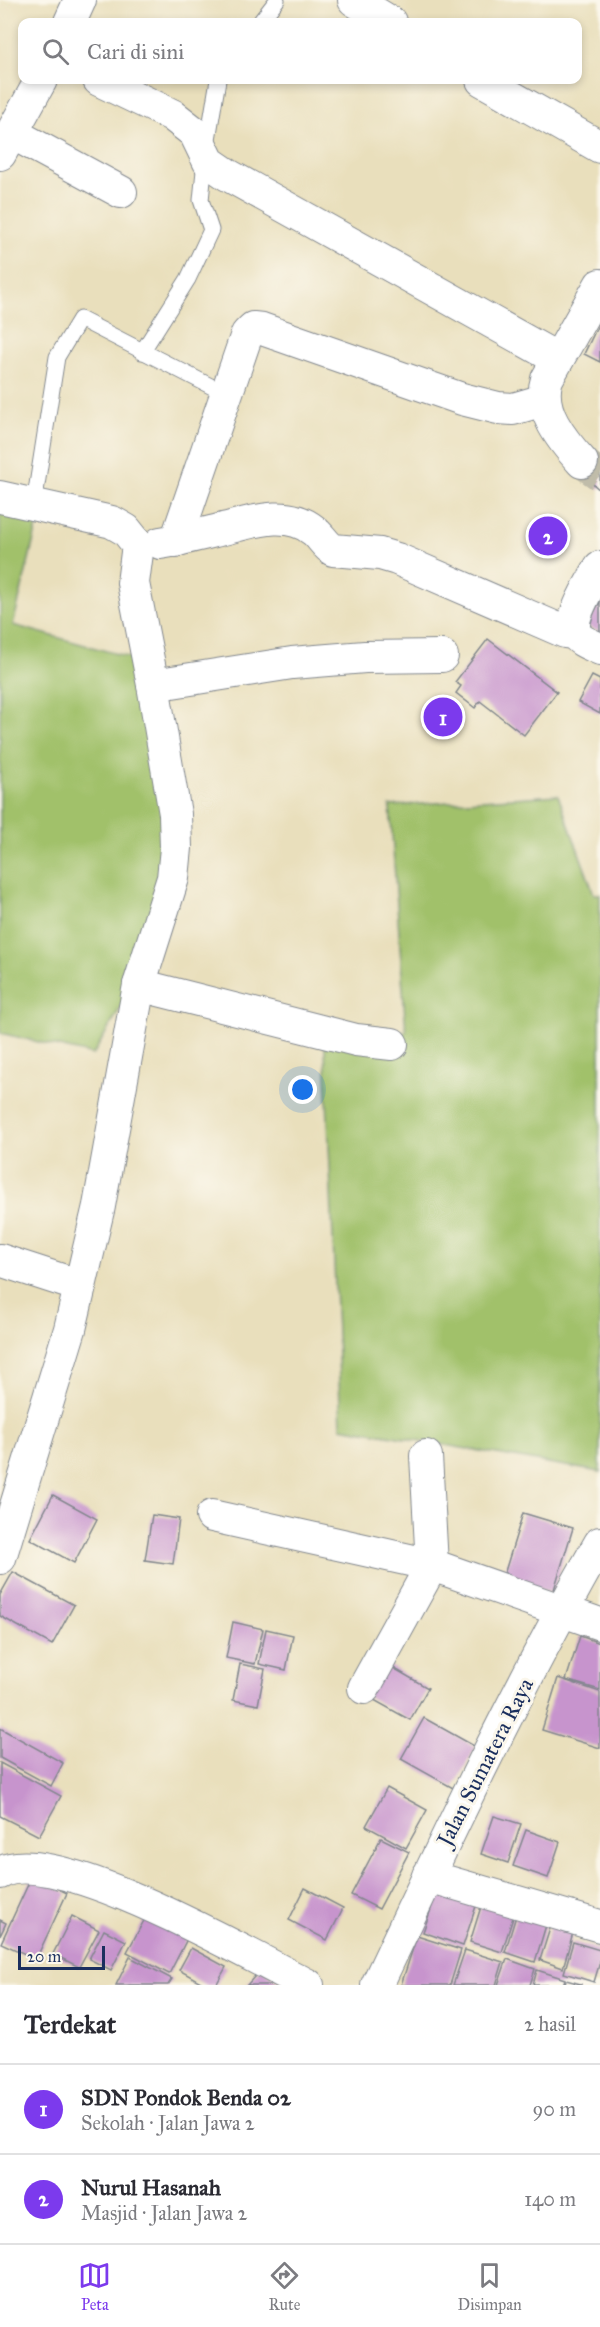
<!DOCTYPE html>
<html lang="id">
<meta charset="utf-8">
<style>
body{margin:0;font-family:"IM FELL Great Primer",serif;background:#f7f7f7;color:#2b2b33}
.scale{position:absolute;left:18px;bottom:15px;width:87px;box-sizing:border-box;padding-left:6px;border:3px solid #1b2f5e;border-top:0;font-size:16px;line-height:21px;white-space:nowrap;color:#1b2f5e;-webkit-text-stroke:4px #fbf7ec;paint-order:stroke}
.you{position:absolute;left:303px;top:1090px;width:21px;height:21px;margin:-15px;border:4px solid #fff;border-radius:50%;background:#1a73e8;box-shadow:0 0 0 9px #1a73e833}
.badge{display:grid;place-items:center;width:39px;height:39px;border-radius:50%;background:#7c3aed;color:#fff;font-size:20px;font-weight:700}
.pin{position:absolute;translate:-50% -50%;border:3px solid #fff;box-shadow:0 2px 6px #0006}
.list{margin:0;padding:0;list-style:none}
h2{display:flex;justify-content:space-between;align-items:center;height:78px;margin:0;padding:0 24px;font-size:26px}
h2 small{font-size:20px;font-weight:400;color:#7c7c81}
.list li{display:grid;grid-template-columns:39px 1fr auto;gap:18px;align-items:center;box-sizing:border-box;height:90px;padding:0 24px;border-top:2px solid #e1e1e2}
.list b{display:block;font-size:22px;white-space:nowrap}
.list p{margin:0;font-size:20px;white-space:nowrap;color:#7c7c81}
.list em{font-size:20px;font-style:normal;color:#7c7c81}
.icon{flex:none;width:33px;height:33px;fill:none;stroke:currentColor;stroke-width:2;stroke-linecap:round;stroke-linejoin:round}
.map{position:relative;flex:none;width:600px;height:1985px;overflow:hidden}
.search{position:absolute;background:#fff;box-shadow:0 3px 9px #0003;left:18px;right:18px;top:18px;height:66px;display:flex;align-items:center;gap:15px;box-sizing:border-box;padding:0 21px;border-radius:12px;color:#7c7c81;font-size:22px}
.sheet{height:258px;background:#fff}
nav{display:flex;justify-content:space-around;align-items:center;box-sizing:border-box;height:84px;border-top:2px solid #e1e1e2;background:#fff;font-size:16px;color:#7c7c81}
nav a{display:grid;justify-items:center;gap:3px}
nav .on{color:#7c3aed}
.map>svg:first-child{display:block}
</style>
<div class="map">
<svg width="600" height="1985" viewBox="0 0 600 1985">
<rect width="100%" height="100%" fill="#fbf7ec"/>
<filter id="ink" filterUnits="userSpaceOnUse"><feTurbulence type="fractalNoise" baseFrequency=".0167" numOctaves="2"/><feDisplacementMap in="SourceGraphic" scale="12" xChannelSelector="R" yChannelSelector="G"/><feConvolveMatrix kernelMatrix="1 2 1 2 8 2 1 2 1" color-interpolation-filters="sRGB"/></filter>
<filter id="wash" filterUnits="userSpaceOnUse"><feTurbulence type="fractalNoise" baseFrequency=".008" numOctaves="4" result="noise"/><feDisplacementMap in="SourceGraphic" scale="24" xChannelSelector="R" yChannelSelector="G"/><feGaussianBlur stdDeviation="1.35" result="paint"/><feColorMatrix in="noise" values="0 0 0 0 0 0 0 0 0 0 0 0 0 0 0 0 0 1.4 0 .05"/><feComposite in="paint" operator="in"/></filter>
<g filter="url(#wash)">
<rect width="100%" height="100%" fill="#e9dfbc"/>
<g fill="#a1c16a" stroke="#5e7864" stroke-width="1.5">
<polygon points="0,494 42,506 13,625 139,660 182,849 145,966 93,1055 0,1033"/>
<polygon points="558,795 594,894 600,894 600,1472 341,1427 324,1027 406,1032 390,806"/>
</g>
<g id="blocks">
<g fill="#c794cd">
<polygon points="600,321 600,362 584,354"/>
<polygon points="588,450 600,457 600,490 577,470"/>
<polygon points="600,601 600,632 587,626"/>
<polygon points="488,639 557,692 524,735 480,701 475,708 456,693 461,686 455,682"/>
<polygon points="592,676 600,680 600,714 578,702"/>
<polygon points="53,1495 97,1519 74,1563 30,1539"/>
<polygon points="523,1513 573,1528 553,1593 503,1578"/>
<polygon points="152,1515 179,1519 173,1564 145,1560"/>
<polygon points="13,1572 74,1605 52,1645 0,1616 0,1595"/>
<polygon points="233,1622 263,1629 255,1664 226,1658"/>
<polygon points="266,1629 293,1635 286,1670 259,1664"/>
<polygon points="580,1636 600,1643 600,1690 566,1680"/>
<polygon points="383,1662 428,1688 410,1720 365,1695"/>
<polygon points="240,1664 265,1669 258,1705 233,1700"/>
<polygon points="558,1678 600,1692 600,1748 542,1730"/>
<polygon points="424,1718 476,1747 453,1788 401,1759"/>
<polygon points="0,1728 63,1763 51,1786 0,1758"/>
<polygon points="0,1763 61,1796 39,1836 0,1816"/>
<polygon points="387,1788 427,1810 406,1848 366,1826"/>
<polygon points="494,1816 521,1824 508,1863 481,1854"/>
<polygon points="526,1830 560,1842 548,1878 513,1866"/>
<polygon points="381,1838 409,1852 379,1909 351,1895"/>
<polygon points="32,1876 67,1893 36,1959 1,1943"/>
<polygon points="439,1886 478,1900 463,1946 423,1932"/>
<polygon points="305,1888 343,1908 327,1940 289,1920"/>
<polygon points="484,1897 516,1908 502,1952 470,1942"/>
<polygon points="519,1906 549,1915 535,1962 505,1952"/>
<polygon points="72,1916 99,1930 79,1967 53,1954"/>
<polygon points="146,1917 187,1939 169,1974 127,1952"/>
<polygon points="0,1920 6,1923 0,1936"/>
<polygon points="552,1922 574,1929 563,1968 540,1960"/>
<polygon points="104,1930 126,1941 111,1970 89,1959"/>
<polygon points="417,1936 461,1950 450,1985 401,1985"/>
<polygon points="573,1942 600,1950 600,1962 594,1982 564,1973"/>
<polygon points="191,1948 226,1967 216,1985 206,1985 179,1970"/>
<polygon points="465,1950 503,1962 496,1985 453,1985"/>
<polygon points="130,1957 172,1979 168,1985 116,1985"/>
<polygon points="507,1959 535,1969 530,1985 498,1985"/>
<polygon points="262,1968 281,1985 247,1985"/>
<polygon points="537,1970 565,1979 563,1985 533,1985"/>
<polygon points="566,1980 581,1984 581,1985 565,1985"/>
</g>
</g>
</g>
<g filter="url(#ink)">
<use href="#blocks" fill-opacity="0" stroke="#82878d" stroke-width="1.5"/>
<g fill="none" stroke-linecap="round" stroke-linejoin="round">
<polyline stroke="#c0bca9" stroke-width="32" stroke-dasharray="32 16" stroke-linecap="butt" points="582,462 600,475"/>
<g stroke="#82878d" stroke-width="17">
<g id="lane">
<polyline points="260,22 277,0"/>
<polyline points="142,352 188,279 211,230 201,200 206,151 218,80"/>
<polyline points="34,504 57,357 80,319 226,394"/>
</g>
</g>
<g stroke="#82878d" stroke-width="34">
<g id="street">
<polyline points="354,0 390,22"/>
<polyline points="70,22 80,0"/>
<polyline points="99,80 172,115 195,133 209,162 228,175 558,359"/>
<polyline points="482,80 600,147"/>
<polyline points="12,133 121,192"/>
<polyline points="0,154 41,80"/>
<path d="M582,462C562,440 537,410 547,379L600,285"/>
<polyline points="0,497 112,522 126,530 138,545"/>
<polyline points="176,541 247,334 253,328 262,329 462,399 498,408 513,409 544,400"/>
<path d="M160,543C180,540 199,535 219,530C249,523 286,508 313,530C321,536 325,545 333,550L380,554L397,559L565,632L575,633"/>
<path d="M600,567C592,582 568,618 576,634C580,642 593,645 600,649"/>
<polyline points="153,685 292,663 365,657 442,656"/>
<polyline points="139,985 356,1040 392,1044"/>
<polyline points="0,1260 80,1286"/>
<polyline points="212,1516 432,1565 600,1624"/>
<polyline points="0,1558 70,1329 99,1206 139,985 173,878 176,848 175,814 153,685 133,583 138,545"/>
<polyline points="364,1688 432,1565 426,1456"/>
<path d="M0,1873C52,1841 254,1958 308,1985"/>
<polyline points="428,1876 600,1926"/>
<path d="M377,1985C447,1836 518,1686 600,1543"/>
</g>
</g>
<use href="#lane" stroke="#fff" stroke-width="15"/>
<use href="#street" stroke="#fff" stroke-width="32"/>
</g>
</g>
<g text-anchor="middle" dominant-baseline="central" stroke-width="6" stroke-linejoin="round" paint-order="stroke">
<g font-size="22" fill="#1b2f5e" stroke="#fbf7ec">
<text transform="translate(485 1762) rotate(-63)">Jalan Sumatera Raya</text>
</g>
</g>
</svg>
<div class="scale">20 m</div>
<div class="you"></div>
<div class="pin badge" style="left:443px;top:717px">1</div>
<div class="pin badge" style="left:548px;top:536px">2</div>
<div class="search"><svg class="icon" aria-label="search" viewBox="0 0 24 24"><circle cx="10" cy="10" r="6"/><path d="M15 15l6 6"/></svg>Cari di sini</div>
</div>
<section class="sheet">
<h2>Terdekat<small>2 hasil</small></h2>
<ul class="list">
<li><span class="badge">1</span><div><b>SDN Pondok Benda 02</b><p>Sekolah · Jalan Jawa 2</p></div><em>90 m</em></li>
<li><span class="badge">2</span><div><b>Nurul Hasanah</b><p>Masjid · Jalan Jawa 2</p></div><em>140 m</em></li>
</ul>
</section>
<nav>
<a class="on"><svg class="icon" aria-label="map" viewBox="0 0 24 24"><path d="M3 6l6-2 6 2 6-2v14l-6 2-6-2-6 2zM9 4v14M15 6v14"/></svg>Peta</a>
<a><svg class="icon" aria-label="directions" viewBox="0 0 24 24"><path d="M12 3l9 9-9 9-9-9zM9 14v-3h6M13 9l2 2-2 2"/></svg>Rute</a>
<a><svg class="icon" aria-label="saved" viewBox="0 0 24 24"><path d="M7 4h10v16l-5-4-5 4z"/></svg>Disimpan</a>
</nav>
